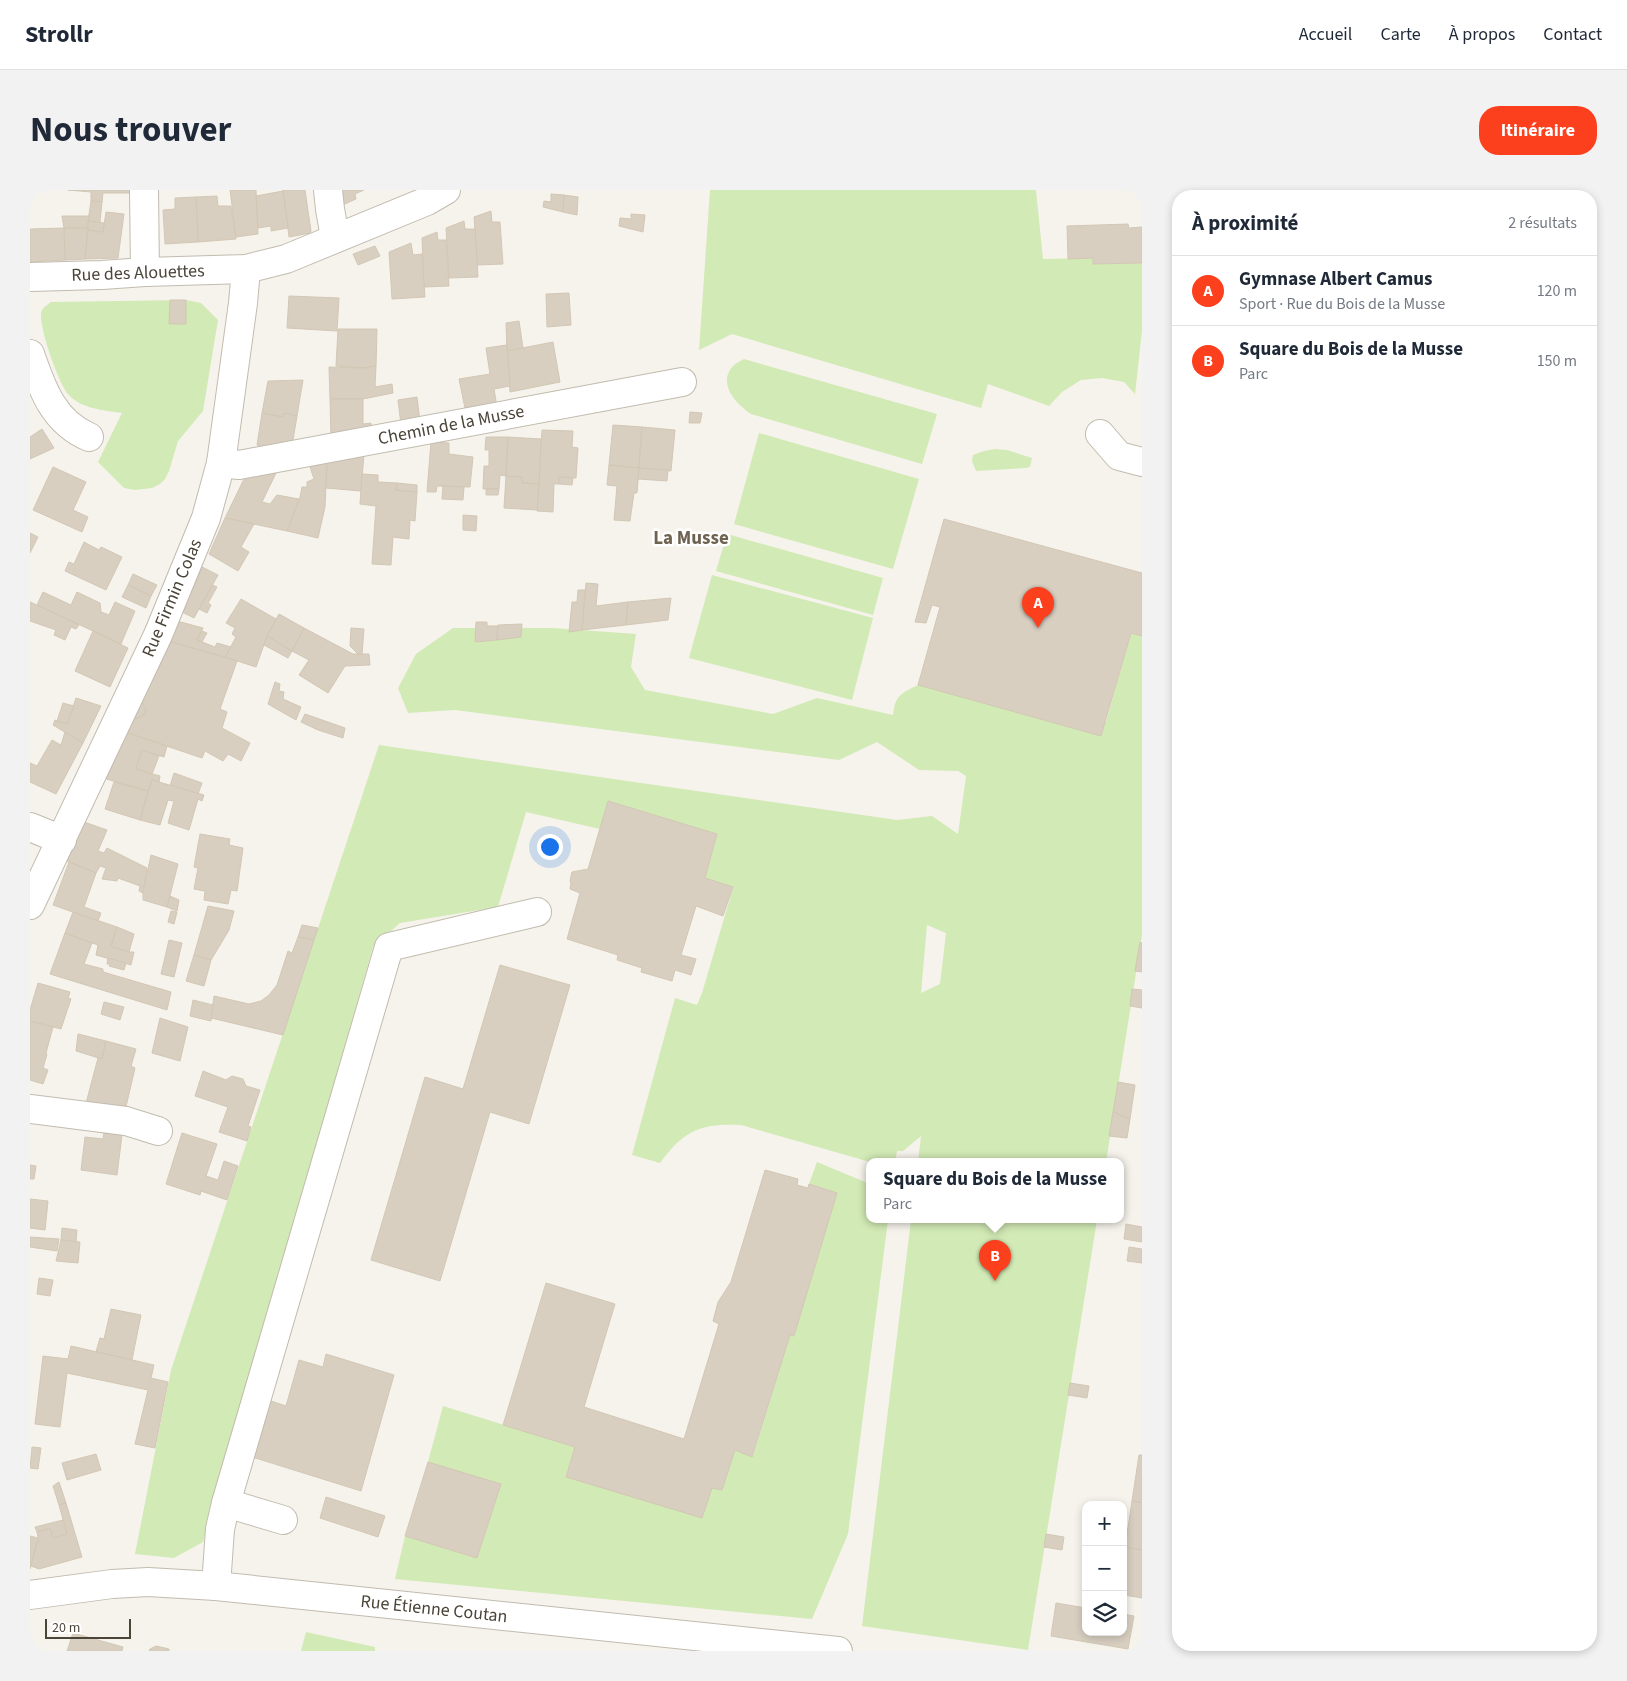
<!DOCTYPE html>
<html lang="fr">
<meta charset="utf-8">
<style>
body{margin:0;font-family:"Source Sans 3",sans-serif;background:#f2f2f3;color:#1f2937}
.controls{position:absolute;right:15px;bottom:15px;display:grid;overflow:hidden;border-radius:10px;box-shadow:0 2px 8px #0003}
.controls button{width:45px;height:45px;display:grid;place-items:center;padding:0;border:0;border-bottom:1px solid #e0e1e3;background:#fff;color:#1f2937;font:25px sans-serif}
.scale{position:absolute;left:15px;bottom:12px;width:86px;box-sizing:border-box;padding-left:5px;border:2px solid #4b4439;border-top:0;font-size:14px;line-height:18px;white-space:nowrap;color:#4b4439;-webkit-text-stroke:4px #fff;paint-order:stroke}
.you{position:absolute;left:519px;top:656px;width:18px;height:18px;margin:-12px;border:4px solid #fff;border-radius:50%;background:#1a73e8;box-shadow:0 0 0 8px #1a73e833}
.badge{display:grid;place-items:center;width:32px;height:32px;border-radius:50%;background:#fc3f1d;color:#fff;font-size:16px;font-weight:700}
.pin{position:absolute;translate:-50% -41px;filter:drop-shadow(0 1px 2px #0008)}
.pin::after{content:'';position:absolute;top:26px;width:18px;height:15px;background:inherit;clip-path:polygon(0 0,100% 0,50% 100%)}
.popup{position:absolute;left:836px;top:968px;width:258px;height:65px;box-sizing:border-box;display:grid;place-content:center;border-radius:10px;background:#fff;filter:drop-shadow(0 1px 4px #0005);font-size:16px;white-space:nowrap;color:#747a83}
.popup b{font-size:19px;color:#1f2937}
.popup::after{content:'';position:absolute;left:50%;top:100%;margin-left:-10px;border:10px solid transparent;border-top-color:#fff}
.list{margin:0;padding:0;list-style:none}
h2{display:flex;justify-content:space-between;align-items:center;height:65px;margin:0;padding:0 20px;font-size:21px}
h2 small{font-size:16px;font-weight:400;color:#747a83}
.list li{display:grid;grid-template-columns:32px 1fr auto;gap:15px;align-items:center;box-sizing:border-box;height:70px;padding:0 20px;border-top:1px solid #e0e1e3}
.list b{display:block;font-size:19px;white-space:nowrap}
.list p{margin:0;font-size:16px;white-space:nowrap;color:#747a83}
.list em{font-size:16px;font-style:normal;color:#747a83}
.icon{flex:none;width:28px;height:28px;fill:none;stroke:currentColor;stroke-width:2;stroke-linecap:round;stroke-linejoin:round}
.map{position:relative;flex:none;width:1112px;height:1461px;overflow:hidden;border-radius:20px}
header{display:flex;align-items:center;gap:30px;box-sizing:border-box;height:70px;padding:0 25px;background:#fff;border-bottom:1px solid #e0e1e3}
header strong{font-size:24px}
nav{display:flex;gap:28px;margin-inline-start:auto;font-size:18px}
.intro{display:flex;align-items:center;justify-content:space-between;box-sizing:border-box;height:120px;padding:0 30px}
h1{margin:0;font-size:35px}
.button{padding:12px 22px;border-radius:20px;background:#fc3f1d;color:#fff;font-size:18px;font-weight:700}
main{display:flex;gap:30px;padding:0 30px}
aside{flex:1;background:#fff;border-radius:20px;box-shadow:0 2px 8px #0003}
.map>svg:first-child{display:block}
</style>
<header>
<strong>Strollr</strong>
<nav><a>Accueil</a><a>Carte</a><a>À propos</a><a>Contact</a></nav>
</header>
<div class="intro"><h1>Nous trouver</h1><a class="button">Itinéraire</a></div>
<main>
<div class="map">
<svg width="1112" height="1461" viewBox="0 0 1112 1461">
<rect width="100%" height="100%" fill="#f6f3ec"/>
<g fill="#d2eab5" fill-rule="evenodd">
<polygon points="680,0 1006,0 1013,69 1063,68 1063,74 1112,73 1112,141 1105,204 1094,192 1072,188 1051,190 1032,202 1019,216 958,194 951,218 702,144 669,160"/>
<path d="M156,110L171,113L188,130L173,221L148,251L139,281L135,289L130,294L122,298L105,300L94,298L68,272L92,223C73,220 51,219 38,204C29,194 6,131 12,120C14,117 18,114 21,112Z"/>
<path d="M714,169L907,224L892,274L721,224C706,214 686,193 704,175C706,173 711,171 714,169Z"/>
<polygon points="729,243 889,289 863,379 704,334"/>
<polygon points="965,259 977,260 1002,268 1000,277 996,278 946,281 942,271 943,265 954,261"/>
<polygon points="697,344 853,388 843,425 686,381"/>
<polygon points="682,385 843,428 822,510 659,468"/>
<path d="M423,438H523L606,444L601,477L615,500L743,524L787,508L863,525C865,505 872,503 888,495L1054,541L1076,532L1101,443L1112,440V745L1076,972H888L891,946L873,961H867L865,972H840L711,935C671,933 654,940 630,973L602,965L645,808L667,815L672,803L703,698L675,688L687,644L578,611L570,639L496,622L468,717L370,733L343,757L173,1352L144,1368L105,1364L141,1180L349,555L867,630L902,626L928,644L936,586L928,581L889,580L847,552L809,570L425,520L378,523L368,498L386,464ZM897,735L916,743L910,794L891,803Z"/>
<polygon points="787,972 840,994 840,1030 858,1030 818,1344 782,1429 365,1389 375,1346 447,1368 471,1294 398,1272 413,1216 545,1257 536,1286 682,1298 692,1300 705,1260 723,1266 760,1145 764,1146 806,1003 779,994"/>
<polygon points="881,1030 1067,1030 998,1460 832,1436"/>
<polygon points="276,1442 345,1457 345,1461 271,1461"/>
</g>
<g fill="#d8cfc1" stroke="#d3c7b4">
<polygon points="38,0 100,0 100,3 73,3 72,12 61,11 61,2"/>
<polygon points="200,0 226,0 228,44 206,47"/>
<polygon points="253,0 275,0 281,41 280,43 259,47"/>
<polygon points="307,0 334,0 325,4 326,9 308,17"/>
<polygon points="253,1 258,38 241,41 241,36 228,38 226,6"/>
<polygon points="521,4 534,5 533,22 513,17 514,11 521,12"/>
<polygon points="534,5 548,7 547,25 533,22"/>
<polygon points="187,6 188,16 201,16 206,49 168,52 166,7"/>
<polygon points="166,7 168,52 135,54 133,20 145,19 145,8"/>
<polygon points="61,11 72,12 70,32 58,31"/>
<polygon points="461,21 462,32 470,32 473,74 447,75 444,27"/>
<polygon points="76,22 94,24 88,68 55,69 58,40 73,42"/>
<polygon points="601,24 615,25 613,42 589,36 590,28 601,29"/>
<polygon points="32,26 59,26 58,38 34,38"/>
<polygon points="58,31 74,33 73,42 58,40"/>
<polygon points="434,31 435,39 445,39 448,87 419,88 416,38"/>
<polygon points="1098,34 1099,38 1112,37 1112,73 1063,74 1063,68 1038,69 1037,36"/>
<polygon points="34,38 58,38 55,69 35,70"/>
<polygon points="34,38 35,70 0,72 0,39"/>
<polygon points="407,42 408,50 416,50 419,96 394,97 392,48"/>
<polygon points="381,53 383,65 392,64 395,107 362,109 359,62"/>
<polygon points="345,56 350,66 328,75 323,64"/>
<polygon points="539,103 541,135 517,137 516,104"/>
<polygon points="259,106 309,108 307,141 257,138"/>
<polygon points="140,110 156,110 156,134 139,134"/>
<polygon points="489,131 493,158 477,161 476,133"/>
<polygon points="308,139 347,139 346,176 334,178 306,176"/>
<polygon points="523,152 530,192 480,202 477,161"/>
<polygon points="477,155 480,196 464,199 467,217 436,223 429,189 460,184 456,158"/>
<polygon points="346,176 345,197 362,194 363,203 333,209 300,209 299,177 334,178"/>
<polygon points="273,190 267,226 254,223 253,227 232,223 238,191"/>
<polygon points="387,207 390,232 371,235 368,210"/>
<polygon points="300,209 333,209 333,234 341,233 342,241 301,248"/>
<polygon points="660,222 672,223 670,233 659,233"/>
<polygon points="232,223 253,227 254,223 267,226 262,256 234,260 227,255"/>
<polygon points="583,235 612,237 609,278 579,275"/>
<polygon points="612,237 645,240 641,281 609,278"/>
<polygon points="12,239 24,258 0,269 0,247"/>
<polygon points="512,240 543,241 542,257 548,258 546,288 529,287 529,294 524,294 523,322 507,321"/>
<polygon points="456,247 478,247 476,286 470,285 469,299 453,299 454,276 459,276 459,260 455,260"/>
<polygon points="478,247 511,249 509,294 492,293 492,287 476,286"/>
<polygon points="401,252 419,253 419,264 443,267 440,297 407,296 406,302 397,302"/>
<polygon points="334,264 331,301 296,298 297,271"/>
<polygon points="297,271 295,317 288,348 257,341 270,307 272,297 277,297 277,292 284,289 279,274"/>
<polygon points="579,275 609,278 607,303 604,303 600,331 584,330 587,296 577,295"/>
<polygon points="23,277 56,292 43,320 58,327 52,342 3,320"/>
<polygon points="609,278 638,280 637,291 608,289"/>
<polygon points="247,281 232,312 240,314 247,305 269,309 257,341 195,328 215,287"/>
<polygon points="332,284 348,285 348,292 367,293 366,300 387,302 385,331 380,330 379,349 363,347 361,375 342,374 346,316 330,314"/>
<polygon points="476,286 492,287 492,293 509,294 507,320 474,318"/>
<polygon points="529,287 543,288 542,295 529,294"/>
<polygon points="367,293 387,295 387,302 366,300"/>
<polygon points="413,296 434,297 433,310 412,309"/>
<polygon points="456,299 469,299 468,305 456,305"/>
<polygon points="433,325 447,326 446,341 433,340"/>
<polygon points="195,328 224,334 211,357 219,362 208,381 179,364"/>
<polygon points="914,329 1112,383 1112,446 1101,443 1071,546 888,495 910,417 902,415 896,433 885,432"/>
<polygon points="0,343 8,347 0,363"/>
<polygon points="54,352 69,360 71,357 92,367 76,400 35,381 39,372 44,374"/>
<polygon points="172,377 188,385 164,428 152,422"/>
<polygon points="103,384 127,395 121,406 98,395"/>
<polygon points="556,393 568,394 566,416 598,412 596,435 552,440"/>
<polygon points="98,395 121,406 116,418 92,407"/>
<polygon points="183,395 187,397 178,413 181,415 177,423 169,419"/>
<polygon points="548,400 555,400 552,440 539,442 542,412 547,412"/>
<polygon points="13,402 41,415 47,402 70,413 71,422 79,425 85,412 105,421 91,454 7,415"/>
<polygon points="641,408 638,430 596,435 598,412"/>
<polygon points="211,409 246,429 237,446 226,477 195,467 206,447 202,444 205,438 196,433"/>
<polygon points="0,412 7,415 49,435 46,439 41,437 35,450 24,445 26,440 0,431"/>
<polygon points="249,424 274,438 262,461 237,446"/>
<polygon points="147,431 173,438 167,450 185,457 187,453 201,457 195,467 138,451"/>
<polygon points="446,432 457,432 457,436 468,436 467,450 445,452"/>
<polygon points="492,434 491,447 467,450 468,435"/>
<polygon points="274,438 323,464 339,464 340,475 315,476 298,503 269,485 279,470 262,461"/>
<polygon points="321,438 334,439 332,464 328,464 320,456"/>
<polygon points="63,441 98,458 80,497 45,481"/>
<polygon points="172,441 177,443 172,452 167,450"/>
<polygon points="237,446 262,461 258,468 234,455"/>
<polygon points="138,451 207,471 190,519 197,522 192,538 220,553 211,571 198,564 193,571 175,561 172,568 95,542 102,526 106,528 113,526 116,519 110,510"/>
<polygon points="245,492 250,494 249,501 254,502 253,509 271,517 266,530 238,514"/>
<polygon points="46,508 71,516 53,553 23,535 25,530 37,534"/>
<polygon points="110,510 116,519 113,526 106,528 102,526"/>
<polygon points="33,513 44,516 37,534 27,531"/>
<polygon points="275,524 315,538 313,548 288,540 271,532"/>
<polygon points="35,542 53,553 26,604 0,592 0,573 7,576 22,550 31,555"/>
<polygon points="95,542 137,556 134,567 112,560 106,579 130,586 129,592 122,590 118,601 73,588"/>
<polygon points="112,560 129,566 122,584 106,579"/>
<polygon points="144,583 172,593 168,604 140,596"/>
<polygon points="122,590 174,605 172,611 168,609 159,640 138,633 144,611 138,610 130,635 110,630"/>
<polygon points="84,592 118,601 110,630 75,619"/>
<polygon points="578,611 687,644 675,688 703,697 693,726 666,716 651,765 666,769 661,785 645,780 642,791 611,782 612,778 587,770 588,765 537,749 550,703 540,699 541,693 540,691 542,682 558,679"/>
<polygon points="54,632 77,640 68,661 74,663 77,658 117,678 113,703 109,701 110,696 88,688 87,691 72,689 76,678 70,676 66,683 37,671"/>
<polygon points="170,644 200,649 199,655 213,658 207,701 201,700 198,714 174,710 175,701 164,699 168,678 164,677"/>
<polygon points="121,665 148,674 137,717 113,710 113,703"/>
<polygon points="39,672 66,683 54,717 71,723 68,731 23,715"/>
<polygon points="140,706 149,710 147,721 137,717"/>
<polygon points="178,716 204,721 199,740 181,770 164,765"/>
<polygon points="141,721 147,722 144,734 138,732"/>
<polygon points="43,722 87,737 81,756 99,762 104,762 101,775 66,765 68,755 35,743"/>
<polygon points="272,735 288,738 284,750 268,747"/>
<polygon points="87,737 104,744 99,762 81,756"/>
<polygon points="35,743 62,753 54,774 73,779 73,782 141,802 137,820 20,784"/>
<polygon points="268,747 284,750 253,845 181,828 184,806 219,814 231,811 239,805 247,795 258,761 262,763"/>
<polygon points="139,750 152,753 144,787 131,784"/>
<polygon points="1110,752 1112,753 1112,782 1105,781"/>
<polygon points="164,765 181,770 174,796 156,791"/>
<polygon points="78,768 96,773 94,780 79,776 80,774 77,774"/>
<polygon points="470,775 540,795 499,934 460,922 410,1091 341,1070 395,887 433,899"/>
<polygon points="8,793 40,802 38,808 41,809 31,839 0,831 0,820"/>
<polygon points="1102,799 1112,800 1112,818 1100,816"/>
<polygon points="163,810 183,815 181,831 160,826"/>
<polygon points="74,812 94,817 90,830 71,824"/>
<polygon points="130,828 158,837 150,871 122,863"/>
<polygon points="0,831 23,837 16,863 17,864 13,878 18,880 13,894 0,890"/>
<polygon points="48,844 76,851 72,869 46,861"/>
<polygon points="76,851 106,859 101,876 105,878 95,921 55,917 68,868 72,869"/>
<polygon points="173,881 196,890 202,886 213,889 216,896 230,900 218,936 221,937 217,951 189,942 198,917 165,906"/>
<polygon points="1088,892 1105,895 1100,929 1083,922"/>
<polygon points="1083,922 1100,929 1097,948 1079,946"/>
<polygon points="74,943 92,945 87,985 51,980 55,947 73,949"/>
<polygon points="152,943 187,954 176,986 188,990 194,971 208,976 197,1010 171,1001 170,1005 136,994"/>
<polygon points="0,975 6,976 4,989 0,989"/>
<polygon points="735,980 768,989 767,995 778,998 779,994 807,1003 764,1146 760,1145 722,1267 705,1260 692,1300 682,1298 672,1328 536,1287 545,1257 473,1235 516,1093 585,1114 554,1217 654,1249 689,1134 683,1131 688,1112 701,1092"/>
<polygon points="0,1009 18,1011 15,1040 0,1038"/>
<polygon points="1096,1034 1112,1037 1112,1052 1094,1049"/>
<polygon points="32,1038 47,1040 46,1052 31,1050"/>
<polygon points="0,1047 29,1049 27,1061 0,1057"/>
<polygon points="31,1050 50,1052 48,1073 26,1071"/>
<polygon points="1099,1057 1112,1059 1112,1073 1097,1071"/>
<polygon points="9,1088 23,1090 20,1106 7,1104"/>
<polygon points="81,1119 111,1125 102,1170 66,1162 70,1148 74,1149"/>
<polygon points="41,1156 124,1175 121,1188 138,1192 125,1258 105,1254 118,1200 37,1183 30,1237 5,1234 13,1166 38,1169"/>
<polygon points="296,1164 364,1185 331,1301 219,1266 235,1209 256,1216 269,1170 293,1177"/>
<polygon points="1040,1193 1059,1196 1057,1208 1038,1205"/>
<polygon points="2,1257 11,1258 8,1279 0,1278"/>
<polygon points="66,1264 71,1280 37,1290 32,1273"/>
<polygon points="1109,1265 1112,1265 1112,1313 1102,1311"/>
<polygon points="398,1272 471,1294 447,1368 375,1346"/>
<polygon points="29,1292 36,1313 29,1315 23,1296"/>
<polygon points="296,1307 355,1326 348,1347 290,1328"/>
<polygon points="1102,1311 1112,1313 1112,1360 1095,1357"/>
<polygon points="36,1313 52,1367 9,1379 1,1376 7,1352 9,1352 7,1342 20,1338 23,1348 37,1344 29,1315"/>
<polygon points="33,1330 37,1344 23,1348 20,1338 7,1342 5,1337"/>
<polygon points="1016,1344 1034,1347 1032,1360 1014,1357"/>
<polygon points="0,1346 8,1348 9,1352 7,1352 0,1379"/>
<polygon points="1093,1357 1112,1360 1112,1408 1094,1405 1097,1388 1093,1386"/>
<polygon points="1026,1413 1056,1418 1056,1442 1093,1442 1093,1424 1104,1426 1098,1459 1021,1446"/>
<polygon points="43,1443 93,1457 92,1461 37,1461"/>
<polygon points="126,1456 139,1459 139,1461 119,1461 120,1459"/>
</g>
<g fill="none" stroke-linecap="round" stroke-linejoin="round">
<g stroke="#c2bbae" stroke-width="30">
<g id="minor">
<polyline points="114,0 115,82"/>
<polyline points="298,0 300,19 305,48"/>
<polyline points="0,87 72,85 115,82 216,79 256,69 397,11 416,0"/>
<path d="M0,164C12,198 23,232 59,247"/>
<polyline points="1070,244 1089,266 1112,272"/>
<polyline points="191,273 209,275 652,192"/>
<polyline points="0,637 32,650"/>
<polyline points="0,715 128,445 176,328 191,273 213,113 216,79"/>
<polyline points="0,919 96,931 128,941"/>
<polyline points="196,1313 253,1330"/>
<polyline points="186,1396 190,1339 196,1313 359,757 507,722"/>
<polyline points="0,1405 82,1394 118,1392 186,1396 808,1461"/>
</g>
</g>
<use href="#minor" stroke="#fff" stroke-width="28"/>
</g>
<g text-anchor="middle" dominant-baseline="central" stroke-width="5" stroke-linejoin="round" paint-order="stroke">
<g font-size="18" fill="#4b4439" stroke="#fff">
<text transform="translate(108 83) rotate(-2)">Rue des Alouettes</text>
<text transform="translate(421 235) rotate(-11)">Chemin de la Musse</text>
<text transform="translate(142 408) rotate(-67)">Rue Firmin Colas</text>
<text transform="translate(404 1419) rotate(6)">Rue Étienne Coutan</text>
</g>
<g font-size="19" font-weight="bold" fill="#6e6250" stroke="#fff">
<text x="661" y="348">La Musse</text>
</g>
</g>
</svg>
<div class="controls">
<button>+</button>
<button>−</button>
<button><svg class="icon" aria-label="layers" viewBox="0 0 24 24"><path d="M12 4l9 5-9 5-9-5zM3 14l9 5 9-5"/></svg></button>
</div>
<div class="scale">20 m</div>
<div class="you"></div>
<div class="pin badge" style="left:1008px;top:438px">A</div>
<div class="pin badge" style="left:965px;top:1091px">B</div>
<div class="popup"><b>Square du Bois de la Musse</b>Parc</div>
</div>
<aside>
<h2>À proximité<small>2 résultats</small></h2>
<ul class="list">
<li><span class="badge">A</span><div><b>Gymnase Albert Camus</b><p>Sport · Rue du Bois de la Musse</p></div><em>120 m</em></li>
<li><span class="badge">B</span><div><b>Square du Bois de la Musse</b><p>Parc</p></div><em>150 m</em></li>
</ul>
</aside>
</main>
